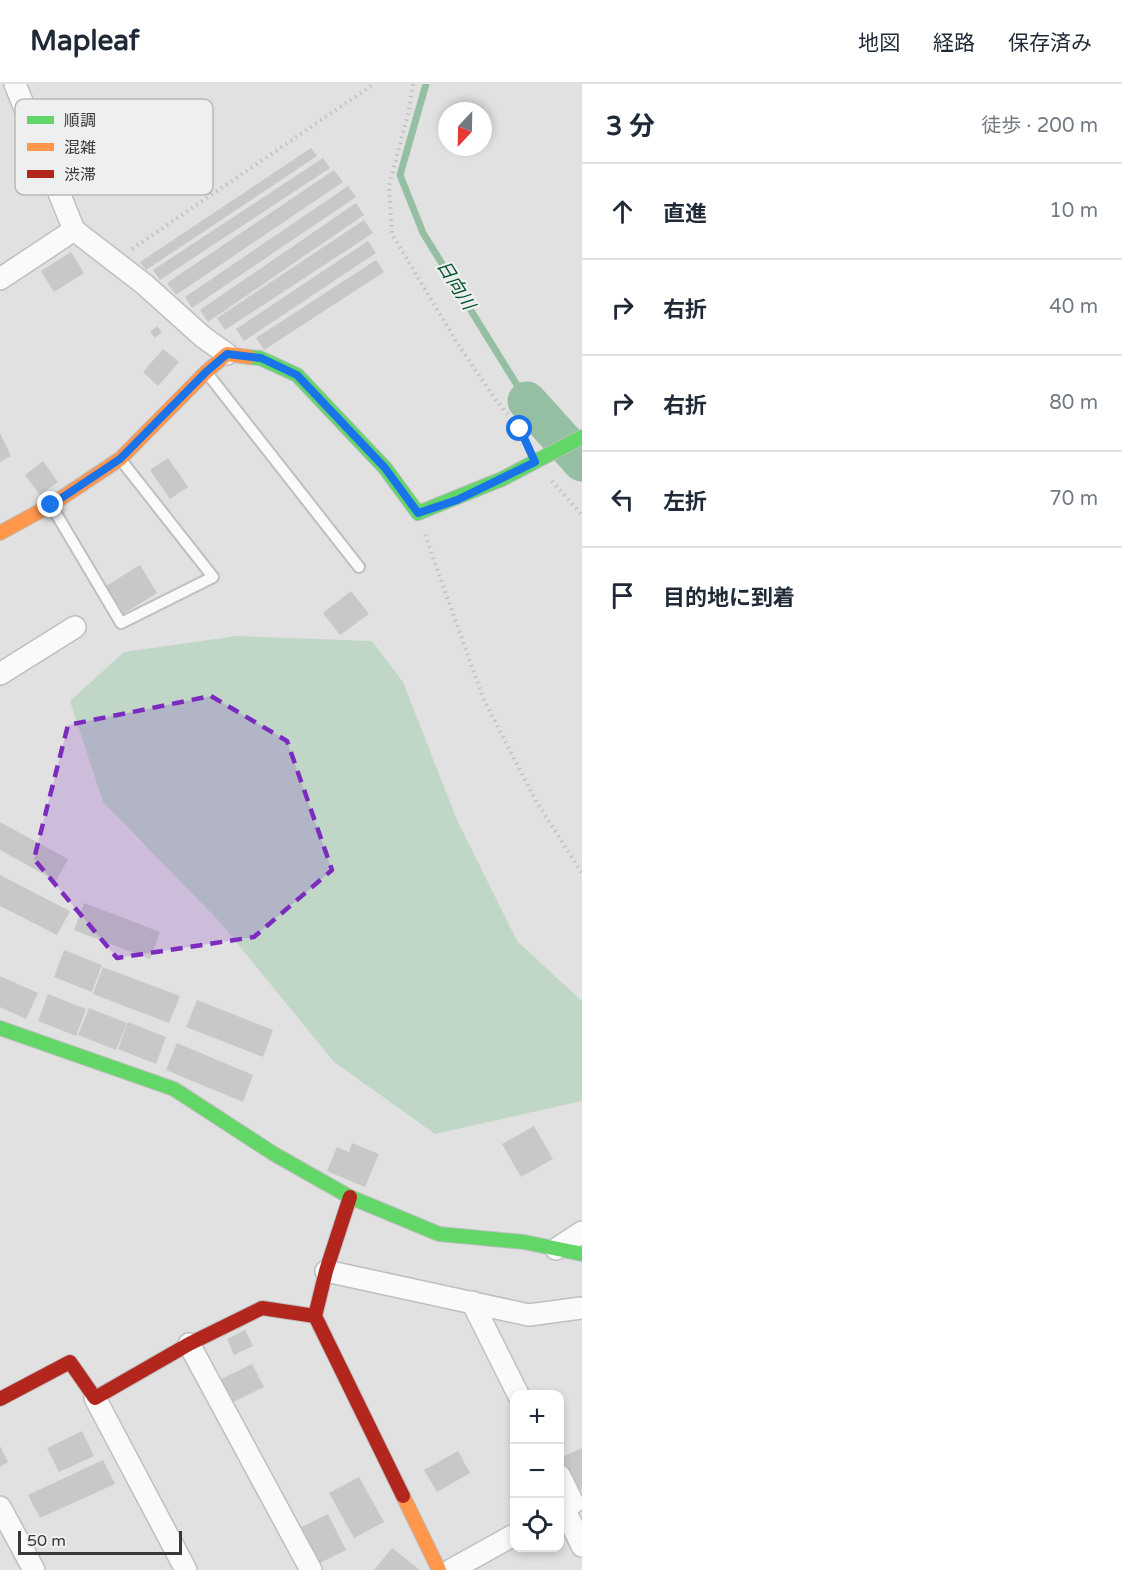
<!DOCTYPE html>
<html lang="ja">
<meta charset="utf-8">
<style>
body{margin:0;font-family:"Varela Round","Noto Sans JP",sans-serif;background:#f2f2f3;color:#1f2937}
.controls{position:absolute;right:18px;bottom:18px;display:grid;overflow:hidden;border-radius:12px;box-shadow:0 3px 9px #0003}
.controls button{width:54px;height:54px;display:grid;place-items:center;padding:0;border:0;border-bottom:2px solid #e0e1e3;background:#fff;color:#1f2937;font:30px sans-serif}
.compass{position:absolute;left:438px;top:18px;width:54px;height:54px;border-radius:50%;background:#fff;box-shadow:0 3px 9px #0003;rotate:202deg}
.scale{position:absolute;left:18px;bottom:15px;width:164px;box-sizing:border-box;padding-left:6px;border:3px solid #373837;border-top:0;font-size:16px;line-height:21px;white-space:nowrap;color:#373837;-webkit-text-stroke:4px #edf0ee;paint-order:stroke}
.stop{position:absolute;width:18px;height:18px;margin:-14px;border:4px solid #1a73e8;border-radius:50%;background:#fff}
.stop.end{background:#1a73e8;border-color:#fff;box-shadow:0 2px 6px #0008}
.list{margin:0;padding:0;list-style:none}
h2{display:flex;justify-content:space-between;align-items:center;height:78px;margin:0;padding:0 24px;font-size:26px}
h2 small{font-size:20px;font-weight:400;color:#747a83}
.list li{display:grid;grid-template-columns:39px 1fr auto;gap:18px;align-items:center;box-sizing:border-box;height:96px;padding:0 24px;border-top:2px solid #e0e1e3}
.list b{display:block;font-size:22px;white-space:nowrap}
.list em{font-size:20px;font-style:normal;color:#747a83}
.icon{flex:none;width:33px;height:33px;fill:none;stroke:currentColor;stroke-width:2;stroke-linecap:round;stroke-linejoin:round}
.map{position:relative;flex:none;width:582px;height:1486px;overflow:hidden}
header{display:flex;align-items:center;gap:36px;box-sizing:border-box;height:84px;padding:0 30px;background:#fff;border-bottom:2px solid #e0e1e3}
header strong{font-size:28px}
nav{display:flex;gap:33px;margin-inline-start:auto;font-size:21px}
main{display:flex}
aside{flex:1;background:#fff}
.map>svg:first-child{display:block}
</style>
<header>
<strong>Mapleaf</strong>
<nav><a>地図</a><a>経路</a><a>保存済み</a></nav>
</header>
<main>
<div class="map">
<svg width="582" height="1486" viewBox="0 0 582 1486">
<rect width="100%" height="100%" fill="#e1e1e1"/>
<polygon fill="#c0d7c7" points="237,552 372,557 403,598 457,736 517,857 582,917 582,1017 435,1050 334,978 218,836 103,718 70,617 124,568"/>
<g fill="none" stroke-linecap="round" stroke-linejoin="round">
<polyline stroke="#95bfa3" stroke-width="7" points="426,0 400,91 423,149 527,317"/>
<polyline stroke="#95bfa3" stroke-width="39" points="527,317 582,378"/>
</g>
<g fill="#c7c8c7">
<polygon points="311,64 317,72 146,186 140,178"/>
<polygon points="323,74 330,84 160,196 153,186"/>
<polygon points="334,86 343,98 176,211 167,199"/>
<polygon points="348,102 356,113 192,224 185,213"/>
<polygon points="356,119 364,131 208,238 200,226"/>
<polygon points="364,136 373,149 225,246 217,234"/>
<polygon points="368,157 376,169 244,257 236,245"/>
<polygon points="71,168 84,189 54,208 41,187"/>
<polygon points="376,176 384,188 264,266 256,254"/>
<polygon points="157,242 162,248 155,254 150,248"/>
<polygon points="163,265 179,278 158,302 143,288"/>
<polygon points="0,349 11,372 0,378"/>
<polygon points="168,374 188,403 170,415 150,386"/>
<polygon points="43,377 58,398 40,411 25,391"/>
<polygon points="140,481 157,509 123,530 106,502"/>
<polygon points="351,507 369,530 340,551 323,529"/>
<polygon points="0,738 68,775 56,797 0,766"/>
<polygon points="0,791 70,827 57,851 0,822"/>
<polygon points="84,819 160,848 150,875 74,846"/>
<polygon points="64,866 102,881 92,908 54,893"/>
<polygon points="103,883 180,912 169,939 93,910"/>
<polygon points="0,892 38,909 26,935 0,923"/>
<polygon points="48,910 86,925 76,952 38,937"/>
<polygon points="197,916 273,946 263,973 186,943"/>
<polygon points="89,924 127,939 116,966 78,951"/>
<polygon points="128,938 166,953 156,980 118,965"/>
<polygon points="177,959 253,991 243,1018 166,986"/>
<polygon points="534,1042 553,1075 521,1093 502,1060"/>
<polygon points="352,1059 379,1070 365,1103 327,1087 337,1063 349,1068"/>
<polygon points="245,1246 253,1262 234,1271 227,1255"/>
<polygon points="252,1280 264,1303 229,1320 217,1297"/>
<polygon points="82,1347 94,1372 59,1388 47,1364"/>
<polygon points="0,1362 8,1378 0,1383"/>
<polygon points="582,1364 582,1405 576,1408 560,1374"/>
<polygon points="458,1367 470,1389 437,1408 424,1386"/>
<polygon points="103,1376 115,1400 40,1434 28,1411"/>
<polygon points="359,1393 384,1438 354,1454 329,1409"/>
<polygon points="328,1430 346,1466 312,1483 294,1447"/>
<polygon points="392,1464 420,1486 374,1486"/>
</g>
<g fill="none" stroke-linecap="round" stroke-linejoin="round">
<g stroke="#bebfbe" stroke-width="14">
<g id="lane">
<polyline points="207,289 359,483"/>
<polyline points="51,421 121,539 213,493 121,376"/>
</g>
</g>
<g stroke="#bebfbe" stroke-width="24">
<g id="street">
<polyline points="15,0 74,146 144,200 203,253 227,270"/>
<polyline points="0,195 74,146"/>
<polyline points="0,590 75,543"/>
<polyline points="556,1165 582,1148"/>
<polyline points="326,1187 529,1231 582,1224"/>
<polyline points="472,1218 518,1310"/>
<polyline points="189,1260 311,1486"/>
<polyline points="95,1314 186,1486"/>
<polyline points="560,1392 573,1419"/>
<polyline points="0,1423 34,1486"/>
<polyline points="564,1424 582,1462"/>
<polyline points="451,1486 514,1451"/>
</g>
</g>
<g stroke="#bebfbe" stroke-width="16">
<g id="fast">
<polyline points="249,273 260,274 297,291 385,384 418,429 502,395 582,353"/>
<polyline points="0,944 174,1005 274,1070 350,1113 439,1150 524,1158 582,1170"/>
</g>
</g>
<g stroke="#bebfbe" stroke-width="16">
<g id="slow">
<polyline points="0,449 51,421 120,375 206,288 227,270 249,273"/>
<polyline points="403,1412 439,1486"/>
</g>
</g>
<g stroke="#bebfbe" stroke-width="16">
<g id="jam">
<polyline points="350,1113 326,1187 315,1232 403,1412"/>
<polyline points="0,1315 70,1278 95,1314 189,1260 262,1224 315,1232"/>
</g>
</g>
<g stroke="#c0c0c0" stroke-width="4" stroke-dasharray="1.5 4.5" stroke-linecap="butt">
<polyline points="413,0 409,26 389,102 392,150 459,262 496,316 520,345 525,356"/>
<polyline points="132,165 374,0"/>
<polyline points="552,397 582,431"/>
<polyline points="425,451 483,614 536,717 582,789"/>
</g>
<use href="#lane" stroke="#fafafa" stroke-width="10"/>
<use href="#street" stroke="#fafafa" stroke-width="21"/>
<use href="#fast" stroke="#63d668" stroke-width="14"/>
<use href="#slow" stroke="#ff974d" stroke-width="14"/>
<use href="#jam" stroke="#b3261e" stroke-width="14"/>
</g>
<g fill="none" stroke-linecap="round" stroke-linejoin="round">
<polyline stroke="#1a73e8" stroke-width="8" points="51,421 120,375 206,288 227,270 261,274 297,291 385,384 418,429 457,416 535,378 520,345"/>
</g>
<path fill="#7b2cbf" fill-opacity="0.2" stroke="#7b2cbf" stroke-width="4.5" stroke-dasharray="12 8" stroke-linejoin="round" d="M211,612L287,657L332,786L254,853L117,874L34,775L68,641Z"/>
<g text-anchor="middle" dominant-baseline="central" stroke-width="4.5" stroke-linejoin="round" paint-order="stroke">
<g font-size="18" font-style="italic" fill="#01502b" stroke="#edf0ee">
<text transform="translate(456 201) rotate(58)">日向川</text>
</g>
</g>
<rect x="15" y="15" width="198" height="96" rx="9" fill="#edf0ee" stroke="#b6b9b7" stroke-width="1.5"/>
<rect x="27" y="32" width="27" height="8" fill="#63d668"/>
<rect x="27" y="59" width="27" height="8" fill="#ff974d"/>
<rect x="27" y="86" width="27" height="8" fill="#b3261e"/>
<g font-size="16" fill="#373837">
<text x="64" y="42">順調</text>
<text x="64" y="69">混雑</text>
<text x="64" y="96">渋滞</text>
</g>
</svg>
<div class="controls">
<button>+</button>
<button>−</button>
<button><svg class="icon" aria-label="locate" viewBox="0 0 24 24"><circle cx="12" cy="12" r="6"/><path d="M12 2v4M12 18v4M2 12h4M18 12h4"/></svg></button>
</div>
<svg class="compass" viewBox="-18 -18 36 36"><path d="M0-13l5 13h-10z" fill="#e53935"/><path d="M0 13l5-13h-10z" fill="#747a83"/></svg>
<div class="scale">50 m</div>
<div class="stop" style="left:520px;top:345px"></div>
<div class="stop end" style="left:51px;top:421px"></div>
</div>
<aside>
<h2>3 分<small>徒歩 · 200 m</small></h2>
<ul class="list">
<li><svg class="icon" aria-label="ahead" viewBox="0 0 24 24"><path d="M12 20V5M6 11l6-6 6 6"/></svg><div><b>直進</b></div><em>10 m</em></li>
<li><svg class="icon" aria-label="right" viewBox="0 0 24 24"><path d="M7 20v-9h11M14 6l5 5-5 5"/></svg><div><b>右折</b></div><em>40 m</em></li>
<li><svg class="icon" aria-label="right" viewBox="0 0 24 24"><path d="M7 20v-9h11M14 6l5 5-5 5"/></svg><div><b>右折</b></div><em>80 m</em></li>
<li><svg class="icon" aria-label="left" viewBox="0 0 24 24"><path d="M17 20v-9H6M10 6l-5 5 5 5"/></svg><div><b>左折</b></div><em>70 m</em></li>
<li><svg class="icon" aria-label="arrive" viewBox="0 0 24 24"><path d="M6 21V4h12l-3 4 3 4H6"/></svg><div><b>目的地に到着</b></div></li>
</ul>
</aside>
</main>
